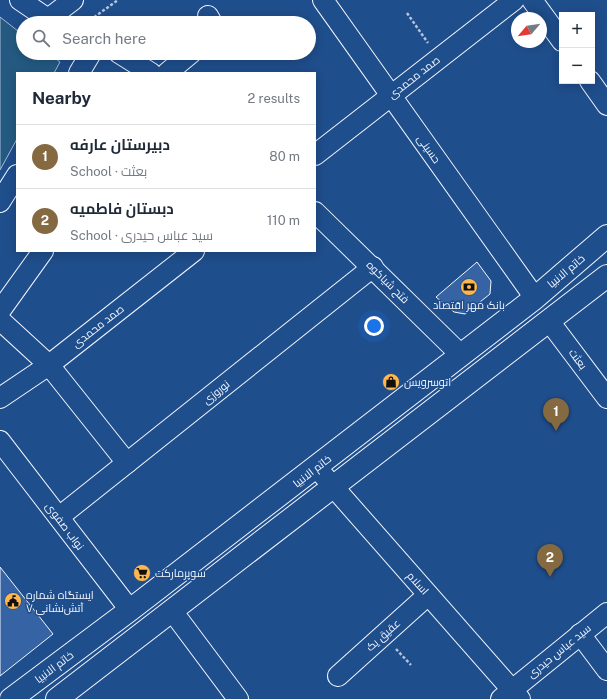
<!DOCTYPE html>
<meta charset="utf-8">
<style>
body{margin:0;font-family:"Public Sans",Cairo,sans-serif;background:#f2f2f3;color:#1f2937}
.controls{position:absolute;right:12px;top:12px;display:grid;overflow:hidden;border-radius:0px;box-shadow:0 2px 10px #0003}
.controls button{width:36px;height:36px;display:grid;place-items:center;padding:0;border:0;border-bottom:1px solid #e0e1e3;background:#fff;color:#1f2937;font:20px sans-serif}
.compass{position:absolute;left:511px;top:12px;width:36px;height:36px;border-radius:50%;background:#fff;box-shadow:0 2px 10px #0003;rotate:241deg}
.you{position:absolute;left:374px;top:326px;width:14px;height:14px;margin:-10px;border:3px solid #fff;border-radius:50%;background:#1a73e8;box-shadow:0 0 0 6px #1a73e833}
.badge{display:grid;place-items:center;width:26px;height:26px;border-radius:50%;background:#846941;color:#fff;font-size:13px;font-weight:700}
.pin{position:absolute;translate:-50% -33px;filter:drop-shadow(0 1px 2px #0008)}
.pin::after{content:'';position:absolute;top:21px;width:14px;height:12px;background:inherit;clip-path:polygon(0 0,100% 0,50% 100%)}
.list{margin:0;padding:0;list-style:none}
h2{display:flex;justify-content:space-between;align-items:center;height:52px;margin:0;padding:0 16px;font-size:17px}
h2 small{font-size:13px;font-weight:400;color:#747a83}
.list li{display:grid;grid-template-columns:26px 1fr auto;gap:12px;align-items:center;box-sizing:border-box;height:64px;padding:0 16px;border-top:1px solid #e0e1e3}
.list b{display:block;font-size:15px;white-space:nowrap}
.list p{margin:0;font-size:13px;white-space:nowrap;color:#747a83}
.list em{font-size:13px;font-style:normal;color:#747a83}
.icon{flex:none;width:22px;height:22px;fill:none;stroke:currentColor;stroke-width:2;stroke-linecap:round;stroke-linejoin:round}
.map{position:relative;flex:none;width:607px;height:699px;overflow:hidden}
.search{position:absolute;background:#fff;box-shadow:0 2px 10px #0003;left:16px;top:16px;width:300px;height:44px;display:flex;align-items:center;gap:10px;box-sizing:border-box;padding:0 14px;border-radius:22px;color:#747a83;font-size:15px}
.panel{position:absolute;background:#fff;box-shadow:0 2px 10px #0003;left:16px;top:72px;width:300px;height:180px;border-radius:0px}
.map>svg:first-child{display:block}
</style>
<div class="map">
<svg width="607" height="699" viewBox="0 0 607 699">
<rect width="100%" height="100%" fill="#1f4e8c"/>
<polygon fill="#245a82" stroke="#a8bbd7" points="0,17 23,35 23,53 48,53 60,62 54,73 17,73 17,139 0,170"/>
<g fill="#3563a3" stroke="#f2f6ff">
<polygon points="477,262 491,281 490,294 465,314 454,312 436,297"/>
<polygon points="0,567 53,634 0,676"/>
</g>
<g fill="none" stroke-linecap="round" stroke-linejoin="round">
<g stroke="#f2f6ff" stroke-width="22">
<g id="minor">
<polyline points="20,0 48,19 57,23"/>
<polyline points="323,0 535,298"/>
<polyline points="532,0 562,41"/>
<polyline points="208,16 212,23"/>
<polyline points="48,19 73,0"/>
<polyline points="119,53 151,73"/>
<polyline points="79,73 91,53"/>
<polyline points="167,73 191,53"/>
<polyline points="590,81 607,105"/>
<polyline points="315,155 514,0"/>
<polyline points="0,202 17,175"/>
<polyline points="315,212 460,354"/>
<polyline points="0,311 43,251"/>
<polyline points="0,320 49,365 127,463"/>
<polyline points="549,321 607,398"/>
<polyline points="0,398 49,365 194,251"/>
<polyline points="0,441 130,610"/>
<polyline points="316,467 520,699"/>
<polyline points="59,517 373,267"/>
<polyline points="173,612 238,699"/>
<polyline points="580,634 607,670"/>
<polyline points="338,676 428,595"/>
<polyline points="501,699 607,613"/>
</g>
</g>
<g stroke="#f2f6ff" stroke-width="24">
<g id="major">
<polyline points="11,699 130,610 535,298 607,236"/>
<polyline points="57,699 607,276"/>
</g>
</g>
<g stroke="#b3c4dc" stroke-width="2.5" stroke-dasharray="3 2" stroke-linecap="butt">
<polyline points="407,13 428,43"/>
<polyline points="86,23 118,0"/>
<polyline points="396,649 411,665"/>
</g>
<use href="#minor" stroke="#1f4e8c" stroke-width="20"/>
<use href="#major" stroke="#1f4e8c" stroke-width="22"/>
</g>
<defs>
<g id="bank-disc" transform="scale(0.9)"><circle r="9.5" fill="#ffb74d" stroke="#1f4e8c"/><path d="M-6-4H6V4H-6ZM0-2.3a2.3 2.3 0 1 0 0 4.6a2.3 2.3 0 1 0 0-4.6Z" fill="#111"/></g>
<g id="shop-disc" transform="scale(0.9)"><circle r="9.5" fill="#ffb74d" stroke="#1f4e8c"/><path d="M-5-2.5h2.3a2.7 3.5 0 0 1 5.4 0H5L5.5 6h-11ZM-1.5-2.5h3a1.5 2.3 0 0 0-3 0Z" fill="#111"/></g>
<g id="supermarket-disc" transform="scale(0.9)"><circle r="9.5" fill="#ffb74d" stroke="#1f4e8c"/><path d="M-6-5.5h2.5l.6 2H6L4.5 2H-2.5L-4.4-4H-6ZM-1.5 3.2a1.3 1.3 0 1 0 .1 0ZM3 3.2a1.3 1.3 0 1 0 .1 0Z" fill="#111"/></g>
<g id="civic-disc" transform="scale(0.9)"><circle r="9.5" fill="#ffb74d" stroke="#1f4e8c"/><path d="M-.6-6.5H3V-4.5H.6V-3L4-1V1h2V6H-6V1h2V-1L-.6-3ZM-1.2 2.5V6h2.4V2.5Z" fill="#111"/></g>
</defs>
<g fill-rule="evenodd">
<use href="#bank-disc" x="469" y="287"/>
<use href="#shop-disc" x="391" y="382"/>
<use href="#supermarket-disc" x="142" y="573"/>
<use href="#civic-disc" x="13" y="601"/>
</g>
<g text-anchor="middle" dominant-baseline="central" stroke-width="3" stroke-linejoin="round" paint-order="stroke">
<g font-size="11" fill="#f2f6ff" stroke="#1f4e8c">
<text transform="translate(414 77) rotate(-38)">صمد محمدی</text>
<text transform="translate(429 149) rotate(55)">حسینی</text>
<text transform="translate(566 271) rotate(-40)">خاتم الانبیا</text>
<text transform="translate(388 282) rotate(45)">فتح شیاکوه</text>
<text transform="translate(98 326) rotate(-38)">صمد محمدی</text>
<text transform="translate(578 359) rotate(53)">بعثت</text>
<text transform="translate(216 392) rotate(-39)">نوروزی</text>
<text transform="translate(312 471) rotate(-38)">خاتم الانبیا</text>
<text transform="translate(65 526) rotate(53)">نواب صفوی</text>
<text transform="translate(418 583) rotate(48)">اسلام</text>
<text transform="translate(383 635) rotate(-42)">عقیق یک</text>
<text transform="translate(559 651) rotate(-39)">سید عباس حیدری</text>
<text transform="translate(54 667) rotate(-37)">خاتم الانبیا</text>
</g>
<g font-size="11" fill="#f2f6ff" stroke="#1f4e8c" text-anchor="start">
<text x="469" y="305" text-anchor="middle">بانک مهر اقتصاد</text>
<text x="404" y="382">اتوسرویس</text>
<text x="155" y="573">سوپرمارکت</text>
<text x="26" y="595">ایستگاه شماره<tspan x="26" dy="13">۷ آتش‌نشانی</tspan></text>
</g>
</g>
</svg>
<div class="controls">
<button>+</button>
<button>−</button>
</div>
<svg class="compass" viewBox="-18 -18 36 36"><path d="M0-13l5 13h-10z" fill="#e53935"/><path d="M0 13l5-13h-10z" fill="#747a83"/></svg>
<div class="you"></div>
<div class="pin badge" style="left:556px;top:431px">1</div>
<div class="pin badge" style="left:550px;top:577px">2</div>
<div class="search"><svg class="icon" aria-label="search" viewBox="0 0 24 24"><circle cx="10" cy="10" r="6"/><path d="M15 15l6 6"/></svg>Search here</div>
<section class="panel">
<h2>Nearby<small>2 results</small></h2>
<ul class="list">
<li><span class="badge">1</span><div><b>دبیرستان عارفه</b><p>School · بعثت</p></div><em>80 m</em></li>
<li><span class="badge">2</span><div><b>دبستان فاطمیه</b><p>School · سید عباس حیدری</p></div><em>110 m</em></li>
</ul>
</section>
</div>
